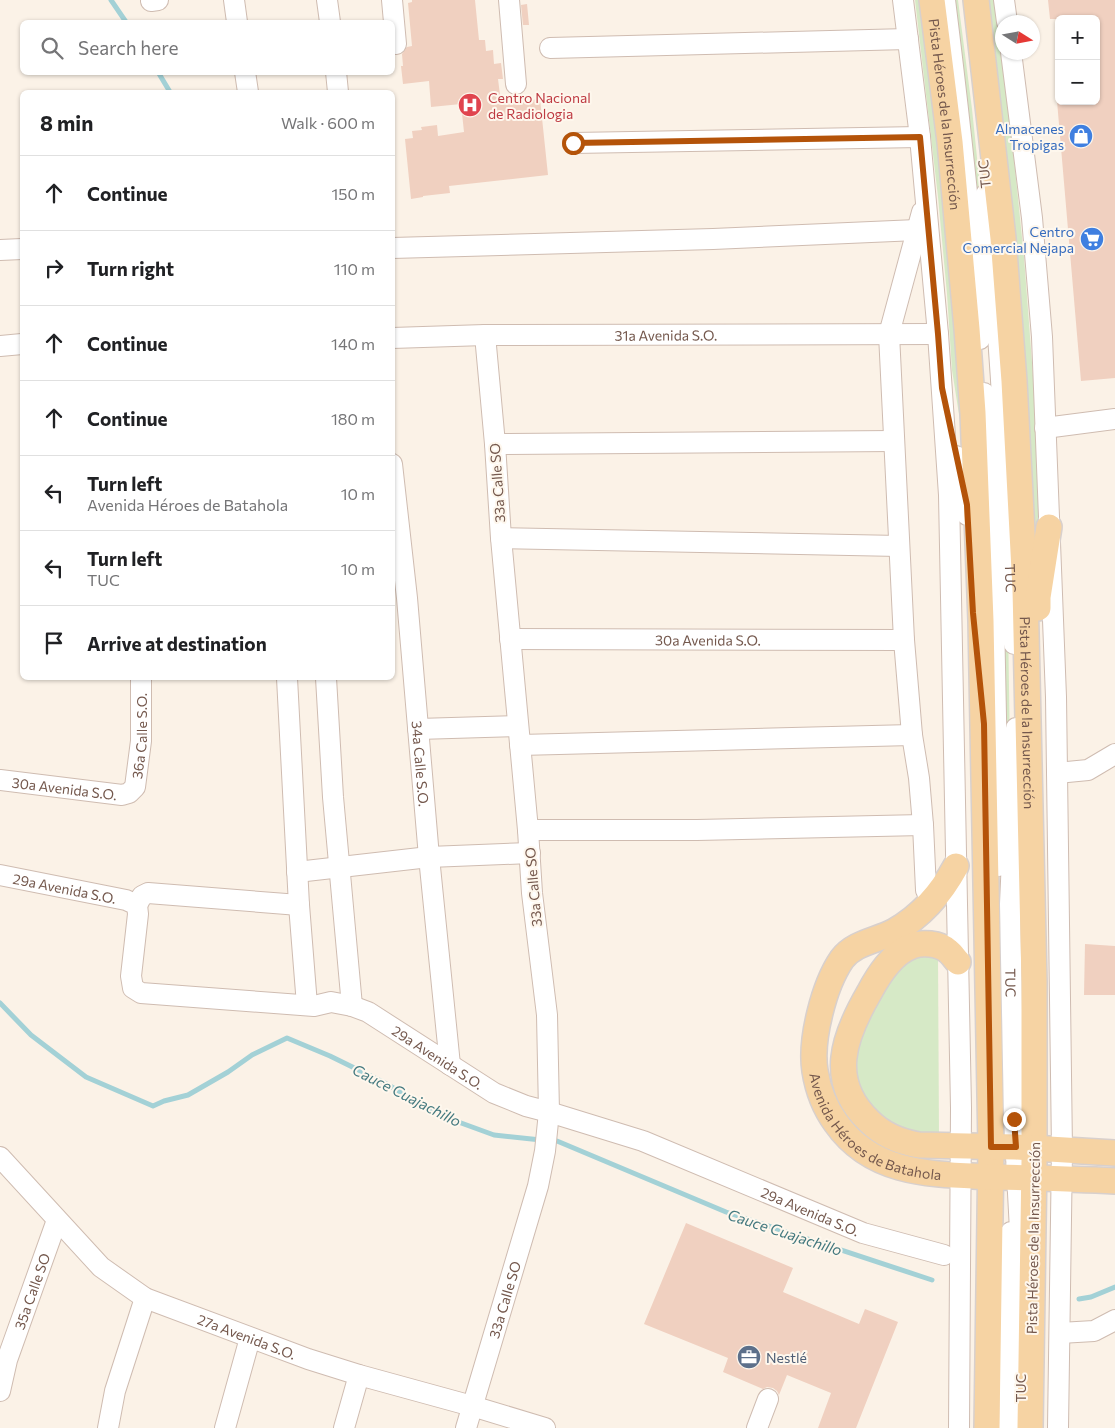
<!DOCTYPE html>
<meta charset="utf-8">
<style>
body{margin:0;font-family:Commissioner,sans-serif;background:#f6f6f6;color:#202124}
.controls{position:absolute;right:15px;top:15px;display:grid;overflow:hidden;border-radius:8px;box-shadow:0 1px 4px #0004}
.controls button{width:45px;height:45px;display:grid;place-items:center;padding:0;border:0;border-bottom:1px solid #e0e0e0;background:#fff;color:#202124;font:25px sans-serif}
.compass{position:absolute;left:995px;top:15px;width:45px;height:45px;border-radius:50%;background:#fff;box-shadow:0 1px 4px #0004;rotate:101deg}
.stop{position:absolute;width:15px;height:15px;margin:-11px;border:4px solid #b45309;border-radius:50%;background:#fff}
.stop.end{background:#b45309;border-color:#fff;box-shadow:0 1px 5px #0008}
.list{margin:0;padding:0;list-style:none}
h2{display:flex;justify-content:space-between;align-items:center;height:65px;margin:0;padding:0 20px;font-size:21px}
h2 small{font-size:16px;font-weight:400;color:#757577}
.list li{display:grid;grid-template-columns:32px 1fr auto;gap:15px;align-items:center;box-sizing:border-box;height:75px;padding:0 20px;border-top:1px solid #e0e0e0}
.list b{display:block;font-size:19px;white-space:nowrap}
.list p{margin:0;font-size:16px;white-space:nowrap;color:#757577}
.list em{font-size:16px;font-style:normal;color:#757577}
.icon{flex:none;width:28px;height:28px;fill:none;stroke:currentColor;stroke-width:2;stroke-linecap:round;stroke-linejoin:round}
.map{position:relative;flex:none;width:1115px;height:1428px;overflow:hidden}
.search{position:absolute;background:#fff;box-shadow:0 1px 4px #0004;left:20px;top:20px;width:375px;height:55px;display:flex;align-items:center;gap:12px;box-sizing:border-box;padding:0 18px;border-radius:8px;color:#757577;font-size:19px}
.panel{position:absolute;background:#fff;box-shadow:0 1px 4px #0004;left:20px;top:90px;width:375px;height:590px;border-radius:8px}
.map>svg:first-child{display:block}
</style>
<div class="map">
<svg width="1115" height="1428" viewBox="0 0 1115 1428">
<rect width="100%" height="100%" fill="#fbf2e7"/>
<g fill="#d6e9c6">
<polygon points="915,0 922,0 939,134 963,440 952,370 947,294 938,197"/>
<polygon points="952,0 958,0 972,109 988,264 1008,620 1010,755 1006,873 995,455 988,342"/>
<polygon points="987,0 994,0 1013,149 1024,257 1034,389 1040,519 1035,561 1027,387 1005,145"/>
<polygon points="938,954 939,1136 897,1131 859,1097 853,1059 867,1011 906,957"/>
</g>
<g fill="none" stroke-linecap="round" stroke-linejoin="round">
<g stroke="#a3d1d6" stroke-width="5">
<polyline points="111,0 126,22"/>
<polyline points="158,72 170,92"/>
<polyline points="0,1003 31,1035 86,1077 153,1106 164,1101 188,1095 228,1072 252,1055 287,1038 330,1056 383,1082 442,1116 494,1135 541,1140"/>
<polyline points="550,1141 557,1141 726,1212 932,1280"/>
<polyline points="1079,1299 1091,1297 1115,1287"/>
</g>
</g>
<g fill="#f0d0c0">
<polygon points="412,0 475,0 479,40 485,40 486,51 493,50 494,64 501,63 503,79 498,79 501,103 540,99 548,175 449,186 450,193 423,196 423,197 411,199 405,139 413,138 412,131 422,130 421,127 437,125 438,136 464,132 461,104 431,107 429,81 403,84 401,66 403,66 402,54 407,47 412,46 408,3 412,2"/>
<polygon points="1048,0 1115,0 1115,378 1081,381 1057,101 1096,101 1096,19 1050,19"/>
<polygon points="527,4 529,25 523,25 521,5"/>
<polygon points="1085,944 1115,946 1115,995 1084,995"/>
<polygon points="686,1223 793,1268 783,1292 859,1324 865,1309 898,1322 856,1428 818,1428 831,1393 787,1375 779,1395 777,1391 773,1388 767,1387 763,1389 723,1372 728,1358 644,1324"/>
</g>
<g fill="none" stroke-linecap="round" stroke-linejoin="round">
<g stroke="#cfbcb1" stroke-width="22">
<g id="minor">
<polyline points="234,0 237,22"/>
<polyline points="327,0 330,22"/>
<polyline points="392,0 396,44"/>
<polyline points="509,0 516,84"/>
<polyline points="903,0 920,137 938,334 949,495 961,1108 959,1428"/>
<path d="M945,0C959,113 972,225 980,339"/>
<polyline points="1004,0 1007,22"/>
<polyline points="151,1 158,0"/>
<polyline points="550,48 908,39"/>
<polyline points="1011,52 1032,218 1042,337 1056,697 1062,1150 1058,1428"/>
<polyline points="245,72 248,92"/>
<polyline points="336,72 338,92"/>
<polyline points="573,143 920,137"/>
<path id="s1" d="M986,194C1001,343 1008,494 1014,644"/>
<polyline points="922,212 889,334 904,640 912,735 919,778 923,825 926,890 931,900"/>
<polyline points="392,248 713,239 917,230"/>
<polyline points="0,250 22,249"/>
<path id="s2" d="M392,338L485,335L938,334"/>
<polyline points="0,346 22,344"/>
<polyline points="984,393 994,617 999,866"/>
<polyline points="1045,428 1115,419"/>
<polyline points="495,444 894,441"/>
<polyline points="956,456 967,505 967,515"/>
<path id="s3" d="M392,464L407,598L429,857L450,1065"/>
<polyline points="501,538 899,546"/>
<path id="s4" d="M510,639L904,640"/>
<polyline points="287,678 299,905 307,1005"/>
<polyline points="326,678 333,797 352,1006"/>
<path id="s5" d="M1016,728V768L1010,904L1014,1119L1021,1249"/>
<polyline points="418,729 518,726"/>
<polyline points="520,745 912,735"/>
<polyline points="1057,773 1088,770 1115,754"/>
<path id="s6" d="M0,780L122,795L129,793L135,787L141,741V678"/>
<polyline points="528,830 697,830 923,825"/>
<polyline points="297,872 429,857 530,853"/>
<path id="s7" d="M0,875L126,900L137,905L138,914L131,976L133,988L141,993L314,1006L331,1002L352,1006L368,1012L494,1093L526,1106L549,1112L643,1141L863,1233L944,1255"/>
<polyline points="137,905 142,896 148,893 299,905"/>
<path id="s8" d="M0,1157L101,1267L145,1298L308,1359L359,1375L472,1406L545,1428"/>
<polyline points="1060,1333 1094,1331 1115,1320"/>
<path id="s9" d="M0,1391L7,1360L57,1220"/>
<polyline points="108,1428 115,1391 145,1298"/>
<polyline points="225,1428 250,1338"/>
<polyline points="344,1428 359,1375"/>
<path id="s10" d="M466,1428L538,1186L545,1151L549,1112L547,1015L532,893L528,830L501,538L495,444L485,335"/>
<polyline points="757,1428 768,1399"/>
<polyline points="1009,1428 1011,1232"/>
</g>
</g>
<g stroke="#d8d0cd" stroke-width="28">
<g id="major">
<path id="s11" d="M932,0L950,142L967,329L973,413L981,621L991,1147L987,1428"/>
<path id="s12" d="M976,0L1003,238L1014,381L1025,589L1034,982V1161L1030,1428"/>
<polyline points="1038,608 1038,597 1049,527"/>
<path id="s13" d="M956,866C942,892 921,916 895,931C877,941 855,942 842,959C824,985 810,1040 815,1071C818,1090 825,1108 836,1123C874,1177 936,1174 994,1177C1034,1178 1075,1179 1115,1181"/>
<path d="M958,962C955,959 952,954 948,951C939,943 922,942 912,946C892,953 878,976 869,993C844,1036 827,1081 869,1121C883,1135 900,1142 919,1145L1016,1147L1115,1153"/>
</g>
</g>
<use href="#minor" stroke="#fff" stroke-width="20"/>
<use href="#major" stroke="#f6d3a3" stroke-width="25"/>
</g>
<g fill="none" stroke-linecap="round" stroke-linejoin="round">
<polyline stroke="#b45309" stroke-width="6" points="573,143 920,137 938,334 942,388 967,505 973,613 984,724 991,1147 1016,1147 1014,1119"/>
</g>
<defs>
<g id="hospital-disc" transform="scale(1.25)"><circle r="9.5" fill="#e0444e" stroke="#fef7ed"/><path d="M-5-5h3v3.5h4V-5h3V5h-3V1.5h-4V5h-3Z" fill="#fff"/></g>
<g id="shop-disc" transform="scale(1.25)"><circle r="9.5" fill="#3f7fe0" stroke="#fef7ed"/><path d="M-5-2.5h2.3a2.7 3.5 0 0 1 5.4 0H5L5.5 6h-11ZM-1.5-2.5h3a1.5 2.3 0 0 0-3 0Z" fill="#fff"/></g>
<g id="supermarket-disc" transform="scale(1.25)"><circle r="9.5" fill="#3f7fe0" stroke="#fef7ed"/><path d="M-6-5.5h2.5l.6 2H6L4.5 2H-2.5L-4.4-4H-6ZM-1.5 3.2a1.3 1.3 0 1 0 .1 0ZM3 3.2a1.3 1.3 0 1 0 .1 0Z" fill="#fff"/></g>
<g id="office-disc" transform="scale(1.25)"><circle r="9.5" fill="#5c6f8a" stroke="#fef7ed"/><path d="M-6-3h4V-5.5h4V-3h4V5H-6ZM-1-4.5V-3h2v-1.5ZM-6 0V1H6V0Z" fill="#fff"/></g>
</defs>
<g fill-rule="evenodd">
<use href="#hospital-disc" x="470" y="105"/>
<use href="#shop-disc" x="1081" y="136"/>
<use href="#supermarket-disc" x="1092" y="239"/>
<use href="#office-disc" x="749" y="1357"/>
</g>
<g text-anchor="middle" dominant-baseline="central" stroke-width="4" stroke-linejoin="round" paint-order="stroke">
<g font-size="14" fill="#be3a42" stroke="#fef7ed" text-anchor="start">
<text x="488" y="97">Centro Nacional<tspan x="488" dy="16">de Radiologia</tspan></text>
</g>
<g font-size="14" fill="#74584d" stroke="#fef7ed">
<text stroke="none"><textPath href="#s11" startOffset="115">Pista Héroes de la Insurrección</textPath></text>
<text transform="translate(984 174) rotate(-96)">TUC</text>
<text stroke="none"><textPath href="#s2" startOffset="274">31a Avenida S.O.</textPath></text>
<text transform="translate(497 483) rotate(-94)">33a Calle SO</text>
<text stroke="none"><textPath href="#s1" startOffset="385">TUC</textPath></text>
<text stroke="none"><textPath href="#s4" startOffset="198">30a Avenida S.O.</textPath></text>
<text stroke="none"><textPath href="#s12" startOffset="715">Pista Héroes de la Insurrección</textPath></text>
<text stroke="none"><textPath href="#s6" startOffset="190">36a Calle S.O.</textPath></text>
<text stroke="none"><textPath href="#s3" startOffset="301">34a Calle S.O.</textPath></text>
<text stroke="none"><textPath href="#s6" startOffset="65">30a Avenida S.O.</textPath></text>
<text transform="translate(533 887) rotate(-95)">33a Calle SO</text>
<text stroke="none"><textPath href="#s7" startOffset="66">29a Avenida S.O.</textPath></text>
<text stroke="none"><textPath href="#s5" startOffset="255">TUC</textPath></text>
<text stroke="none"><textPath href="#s7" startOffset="546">29a Avenida S.O.</textPath></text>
<text stroke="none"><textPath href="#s13" startOffset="358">Avenida Héroes de Batahola</textPath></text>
<text stroke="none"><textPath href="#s7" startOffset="951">29a Avenida S.O.</textPath></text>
<text transform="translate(1033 1238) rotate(-89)">Pista Héroes de la Insurrección</text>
<text stroke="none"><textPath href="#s9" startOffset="105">35a Calle SO</textPath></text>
<text stroke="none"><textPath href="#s10" startOffset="134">33a Calle SO</textPath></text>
<text stroke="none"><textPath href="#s8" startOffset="312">27a Avenida S.O.</textPath></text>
<text transform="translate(1020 1388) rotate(-90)">TUC</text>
</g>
<g font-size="14" fill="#366cbe" stroke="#fef7ed" text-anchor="end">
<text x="1064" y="128">Almacenes<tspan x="1064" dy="16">Tropigas</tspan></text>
<text x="1074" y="231">Centro<tspan x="1074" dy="16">Comercial Nejapa</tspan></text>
</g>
<g font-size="14" fill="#4e5e75" stroke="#fef7ed" text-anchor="start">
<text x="766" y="1357">Nestlé</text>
</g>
<g font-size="15" font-style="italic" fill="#44797f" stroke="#fef7ed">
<text transform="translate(407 1095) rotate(27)">Cauce Cuajachillo</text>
<text transform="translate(785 1232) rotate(18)">Cauce Cuajachillo</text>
</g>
</g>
</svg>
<div class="controls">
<button>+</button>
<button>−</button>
</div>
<svg class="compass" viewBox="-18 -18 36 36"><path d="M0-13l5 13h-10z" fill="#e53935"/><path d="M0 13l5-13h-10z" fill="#757577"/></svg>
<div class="stop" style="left:573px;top:143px"></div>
<div class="stop end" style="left:1014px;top:1119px"></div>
<div class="search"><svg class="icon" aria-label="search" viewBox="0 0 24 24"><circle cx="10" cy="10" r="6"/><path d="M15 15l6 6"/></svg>Search here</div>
<section class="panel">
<h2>8 min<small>Walk · 600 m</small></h2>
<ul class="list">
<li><svg class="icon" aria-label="ahead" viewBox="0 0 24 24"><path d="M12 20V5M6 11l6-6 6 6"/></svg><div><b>Continue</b></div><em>150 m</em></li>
<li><svg class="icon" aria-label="right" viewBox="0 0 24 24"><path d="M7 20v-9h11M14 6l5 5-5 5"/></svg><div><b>Turn right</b></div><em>110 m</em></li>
<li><svg class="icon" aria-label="ahead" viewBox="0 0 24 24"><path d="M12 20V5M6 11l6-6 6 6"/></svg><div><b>Continue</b></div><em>140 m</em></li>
<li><svg class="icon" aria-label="ahead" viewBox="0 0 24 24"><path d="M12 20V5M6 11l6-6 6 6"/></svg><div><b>Continue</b></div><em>180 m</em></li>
<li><svg class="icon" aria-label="left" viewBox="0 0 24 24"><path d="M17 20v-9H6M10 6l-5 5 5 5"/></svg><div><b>Turn left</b><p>Avenida Héroes de Batahola</p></div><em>10 m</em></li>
<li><svg class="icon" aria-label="left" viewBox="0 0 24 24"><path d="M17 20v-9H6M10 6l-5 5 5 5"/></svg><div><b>Turn left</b><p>TUC</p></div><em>10 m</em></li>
<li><svg class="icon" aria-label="arrive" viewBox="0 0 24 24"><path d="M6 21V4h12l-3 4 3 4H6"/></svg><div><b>Arrive at destination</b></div></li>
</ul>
</section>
</div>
